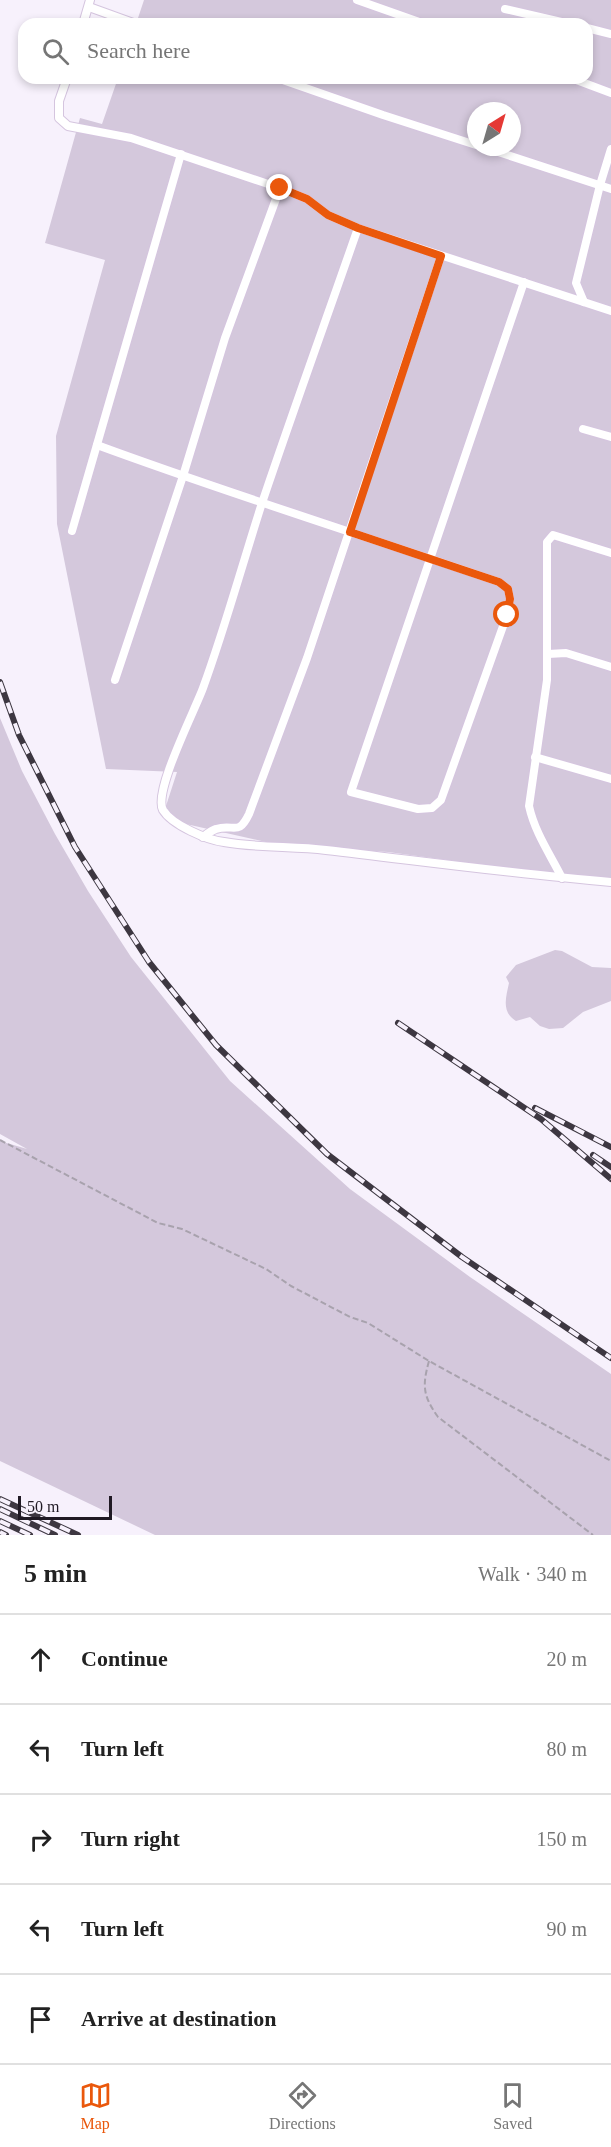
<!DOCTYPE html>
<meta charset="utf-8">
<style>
body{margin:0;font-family:Georgia,serif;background:#f2f2f2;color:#222}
.compass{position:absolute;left:467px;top:102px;width:54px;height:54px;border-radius:50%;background:#fff;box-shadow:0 3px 9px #0003;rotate:37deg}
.scale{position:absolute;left:18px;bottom:15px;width:94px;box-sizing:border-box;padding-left:6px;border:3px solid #201a24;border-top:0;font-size:16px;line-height:21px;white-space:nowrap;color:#201a24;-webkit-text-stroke:4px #f7f1fc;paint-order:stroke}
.stop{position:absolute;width:18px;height:18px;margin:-14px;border:4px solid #ea580c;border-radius:50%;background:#fff}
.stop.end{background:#ea580c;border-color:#fff;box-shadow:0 2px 6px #0008}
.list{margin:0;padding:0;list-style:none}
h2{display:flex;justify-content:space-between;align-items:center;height:78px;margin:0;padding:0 24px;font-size:26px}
h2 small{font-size:20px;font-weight:400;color:#767676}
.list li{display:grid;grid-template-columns:39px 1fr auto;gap:18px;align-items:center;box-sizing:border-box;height:90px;padding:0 24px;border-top:2px solid #e0e0e0}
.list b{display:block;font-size:22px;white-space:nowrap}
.list em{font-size:20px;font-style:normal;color:#767676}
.icon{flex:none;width:33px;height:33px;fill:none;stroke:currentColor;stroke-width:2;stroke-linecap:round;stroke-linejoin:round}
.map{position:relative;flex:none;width:611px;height:1535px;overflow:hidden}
.search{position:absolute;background:#fff;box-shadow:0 3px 9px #0003;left:18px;right:18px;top:18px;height:66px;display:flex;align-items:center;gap:15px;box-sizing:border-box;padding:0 21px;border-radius:18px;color:#767676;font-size:22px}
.sheet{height:528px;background:#fff}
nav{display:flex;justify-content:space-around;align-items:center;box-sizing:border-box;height:84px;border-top:2px solid #e0e0e0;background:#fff;font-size:16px;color:#767676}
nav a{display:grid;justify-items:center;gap:3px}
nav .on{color:#ea580c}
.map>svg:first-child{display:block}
</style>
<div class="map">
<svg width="611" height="1535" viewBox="0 0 611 1535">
<rect width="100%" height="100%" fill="#f7f1fc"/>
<g fill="#d4c8dc" fill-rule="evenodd">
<path d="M144,0H611V882L388,852L279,845L177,822L165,809L177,772L106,769L57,524L56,436L105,260L45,243L80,118L102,124L118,78H587V24H136ZM476,111H512V147H476Z"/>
<polygon points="0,718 22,771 55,834 88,891 131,957 230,1081 350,1189 470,1277 611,1374 611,1535 155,1535 0,1461 0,1141 27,1149 0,1134"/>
<path d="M555,950L562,951L592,967L611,968V1001L583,1012L563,1028L549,1029L540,1026L530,1017L516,1021C501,1012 506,997 509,983L506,977L516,965Z"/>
</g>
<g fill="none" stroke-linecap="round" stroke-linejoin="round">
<g stroke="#d5c5df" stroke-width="10">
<g id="lane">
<polyline points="357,0 425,24"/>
<polyline points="89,7 136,24"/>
<polyline points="505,9 570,24"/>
<polyline points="83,24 90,0"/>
<polyline points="587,28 611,34"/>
<polyline points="67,78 59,101 59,118 68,126 131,138 280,188 307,199 328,215 358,228 611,311"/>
<polyline points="277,78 383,115 476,145"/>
<polyline points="571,78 611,93"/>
<polyline points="483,147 611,189"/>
<path d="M358,228C326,320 293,411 262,503C242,565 225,628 203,688C195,710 153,792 163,810C172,825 207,840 224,842C258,848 293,846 326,850C421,861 516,874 611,882"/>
<polyline points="584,302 576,283 600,185 611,149"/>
<polyline points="583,429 611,437"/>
<path d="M97,445C230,494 365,536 499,582L508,589L510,599L507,615L441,800L432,808L418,809L351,792L524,282"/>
<polyline points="72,531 181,154"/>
<polyline points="548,654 566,653 611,667"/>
<polyline points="115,680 183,476 225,338 280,188"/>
<polyline points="535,757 611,779"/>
<path d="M203,837C207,834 212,830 216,829C234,823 238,837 249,814L307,658L441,256"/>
<path d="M562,878C550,854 535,833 529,806L547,680V542L553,535L611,553"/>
</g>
</g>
<g stroke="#a8a2ad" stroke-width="2" stroke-dasharray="6 3" stroke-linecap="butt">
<polyline points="0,1140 158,1223 182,1229 266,1269 291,1286 350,1317 368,1323 429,1361 611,1461"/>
<path d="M429,1361C422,1386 423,1396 438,1417L593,1535"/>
</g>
<use href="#lane" stroke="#fff" stroke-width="8"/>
<g stroke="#3d3741" stroke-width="6">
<g id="rail">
<polyline points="0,682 19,735 75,847 149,962 216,1045 327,1154 462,1257 611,1358"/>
<polyline points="398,1023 541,1119 611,1179"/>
<polyline points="535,1108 611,1147"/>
<polyline points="593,1155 611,1167"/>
<polyline points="0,1499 78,1535"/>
<polyline points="0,1509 55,1535"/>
<polyline points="0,1521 30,1535"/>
<polyline points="0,1532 6,1535"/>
</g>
</g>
<use href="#rail" stroke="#f7f1fc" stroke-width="4" stroke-dasharray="11" stroke-linecap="butt"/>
</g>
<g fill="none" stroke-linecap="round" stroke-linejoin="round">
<polyline stroke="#ea580c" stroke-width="8" points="280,188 307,199 328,215 358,228 441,256 350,532 499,582 508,589 510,599 507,615"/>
</g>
</svg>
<svg class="compass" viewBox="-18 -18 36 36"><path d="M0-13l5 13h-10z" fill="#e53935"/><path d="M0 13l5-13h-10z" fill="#767676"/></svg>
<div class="scale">50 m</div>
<div class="stop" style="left:507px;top:615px"></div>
<div class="stop end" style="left:280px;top:188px"></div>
<div class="search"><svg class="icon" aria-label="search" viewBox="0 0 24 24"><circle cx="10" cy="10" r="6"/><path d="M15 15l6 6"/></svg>Search here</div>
</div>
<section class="sheet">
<h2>5 min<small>Walk · 340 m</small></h2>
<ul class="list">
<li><svg class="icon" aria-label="ahead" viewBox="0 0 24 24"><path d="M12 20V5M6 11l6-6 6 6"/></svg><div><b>Continue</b></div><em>20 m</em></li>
<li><svg class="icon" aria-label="left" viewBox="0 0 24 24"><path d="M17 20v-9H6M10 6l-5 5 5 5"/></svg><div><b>Turn left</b></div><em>80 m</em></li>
<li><svg class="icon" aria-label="right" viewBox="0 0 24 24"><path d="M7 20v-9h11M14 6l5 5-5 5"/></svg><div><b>Turn right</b></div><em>150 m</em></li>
<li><svg class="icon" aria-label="left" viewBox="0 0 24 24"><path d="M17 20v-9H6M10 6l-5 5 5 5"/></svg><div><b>Turn left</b></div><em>90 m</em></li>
<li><svg class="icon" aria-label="arrive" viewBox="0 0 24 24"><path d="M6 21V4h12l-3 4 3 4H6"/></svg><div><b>Arrive at destination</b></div></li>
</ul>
</section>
<nav>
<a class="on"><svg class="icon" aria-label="map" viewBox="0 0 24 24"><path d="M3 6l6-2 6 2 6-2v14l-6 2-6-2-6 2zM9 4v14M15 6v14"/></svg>Map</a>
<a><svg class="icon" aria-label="directions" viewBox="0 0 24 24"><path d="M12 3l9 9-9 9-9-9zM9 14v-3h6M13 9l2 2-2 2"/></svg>Directions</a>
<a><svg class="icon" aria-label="saved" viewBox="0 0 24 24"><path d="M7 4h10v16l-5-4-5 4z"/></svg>Saved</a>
</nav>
